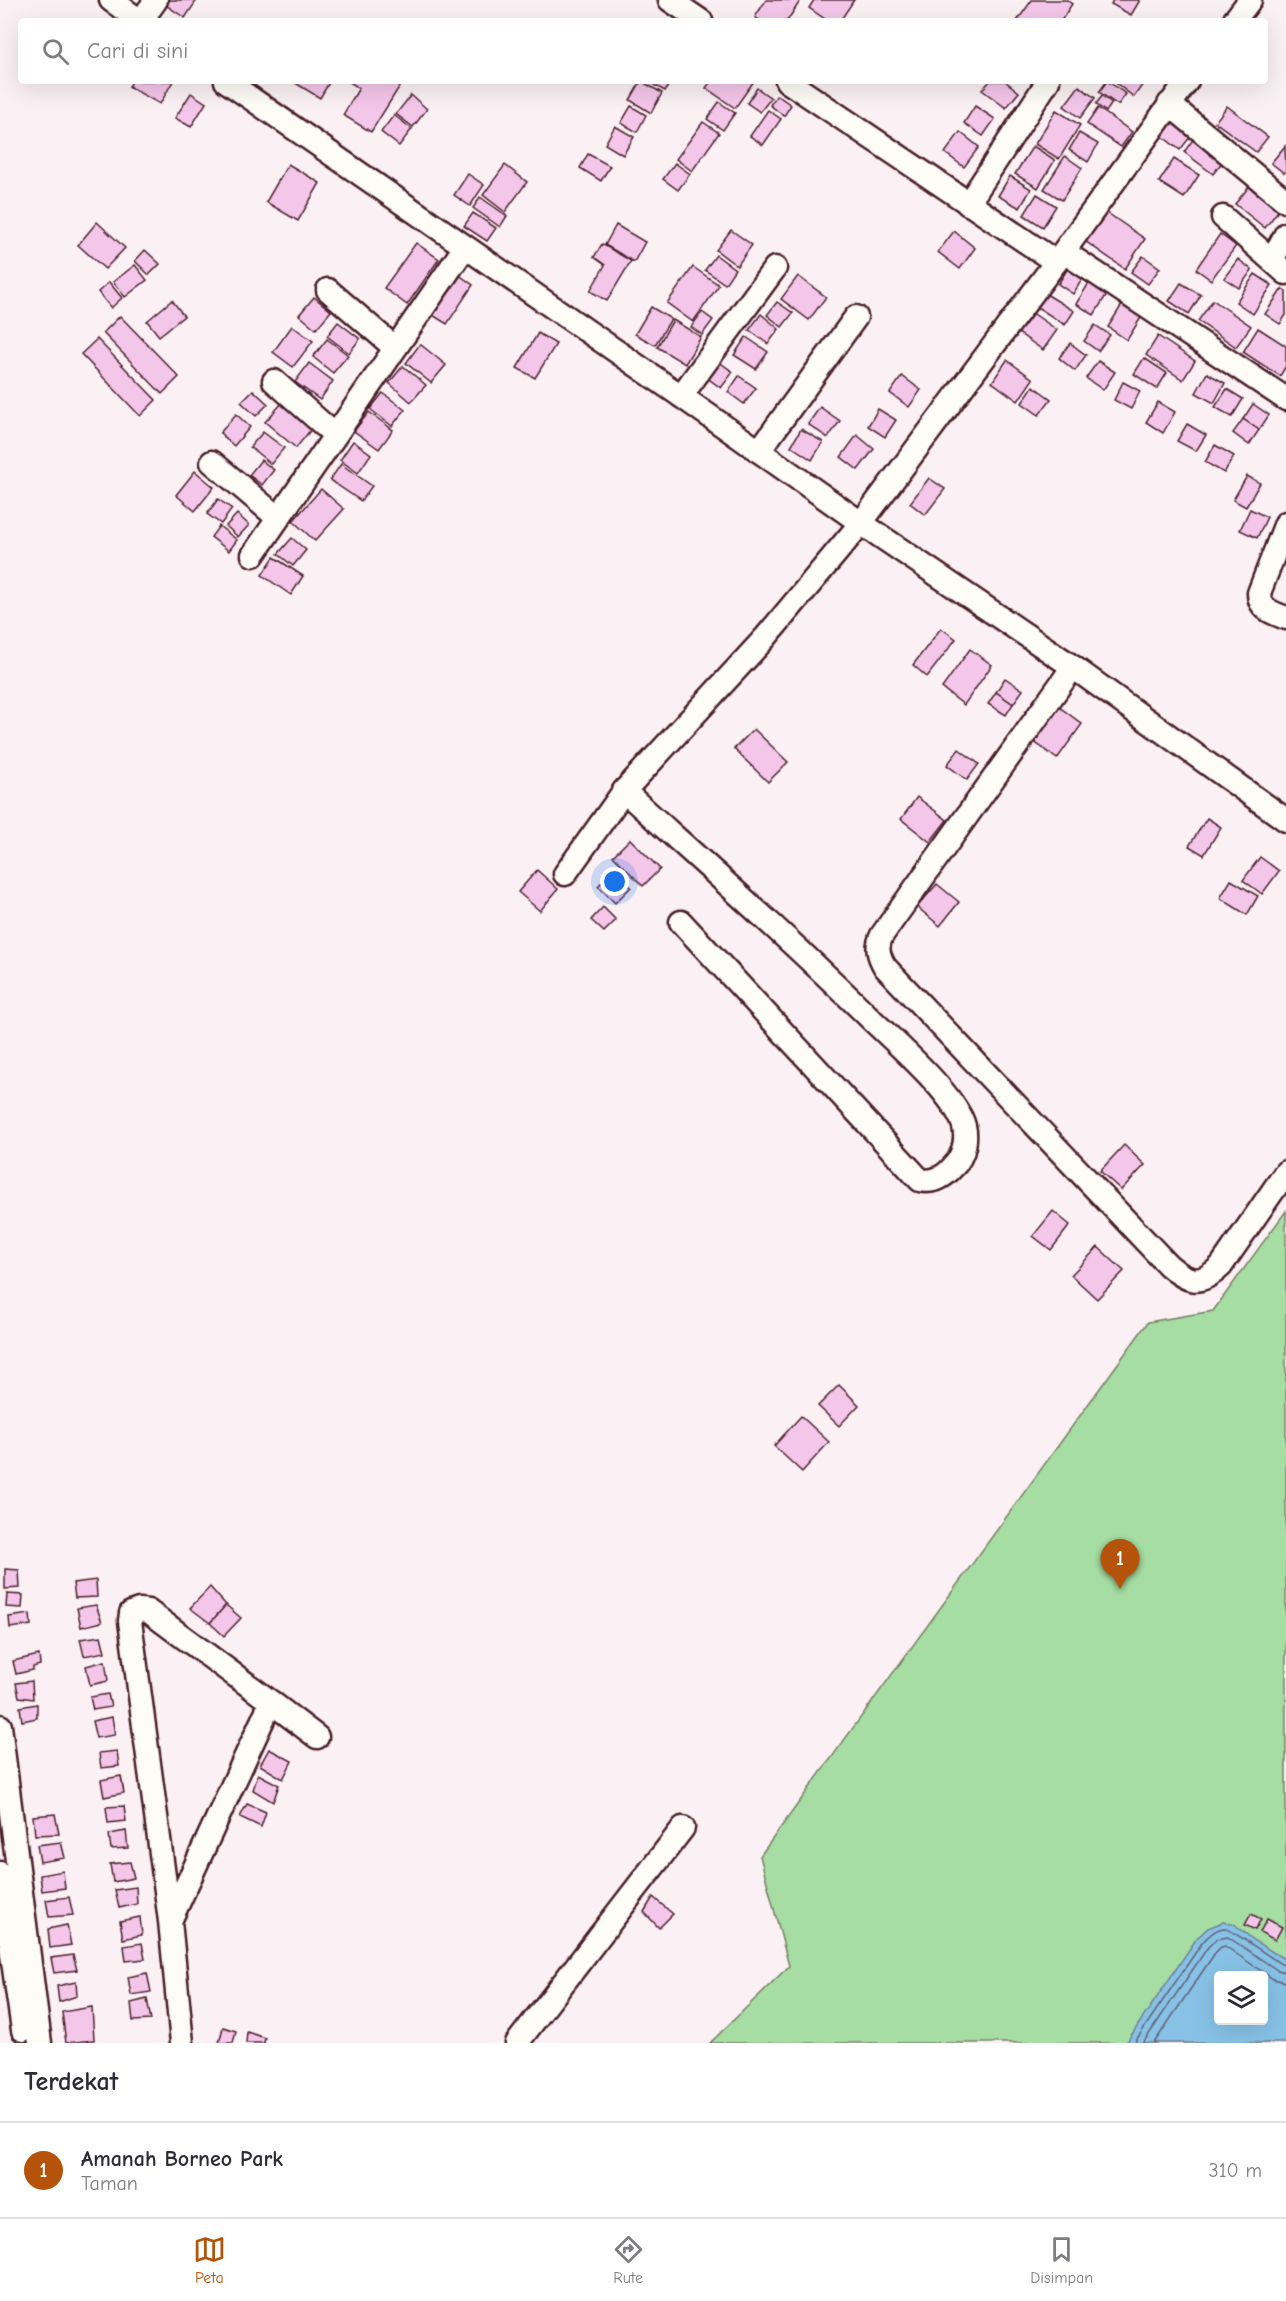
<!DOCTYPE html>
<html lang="id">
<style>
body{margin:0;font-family:"Comic Neue",sans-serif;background:#f2f2f3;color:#2b2b33}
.controls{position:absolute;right:18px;bottom:18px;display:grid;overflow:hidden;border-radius:6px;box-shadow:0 6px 24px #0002}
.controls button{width:54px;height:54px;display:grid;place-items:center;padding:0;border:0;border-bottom:2px solid #e1e1e2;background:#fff;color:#2b2b33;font:30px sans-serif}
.you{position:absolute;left:615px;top:882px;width:21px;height:21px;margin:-15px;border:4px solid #fff;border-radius:50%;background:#1a73e8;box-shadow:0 0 0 9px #1a73e833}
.badge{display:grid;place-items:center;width:39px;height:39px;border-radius:50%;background:#b45309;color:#fff;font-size:20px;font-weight:700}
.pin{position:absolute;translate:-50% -50px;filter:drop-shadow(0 2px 3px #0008)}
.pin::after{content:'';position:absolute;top:32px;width:21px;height:18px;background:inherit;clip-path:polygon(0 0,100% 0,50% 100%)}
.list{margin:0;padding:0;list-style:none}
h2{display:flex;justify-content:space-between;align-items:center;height:78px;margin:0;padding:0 24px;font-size:26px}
h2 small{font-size:20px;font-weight:400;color:#7c7c81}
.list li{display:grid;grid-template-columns:39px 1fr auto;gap:18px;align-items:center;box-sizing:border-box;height:96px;padding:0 24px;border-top:2px solid #e1e1e2}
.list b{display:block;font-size:22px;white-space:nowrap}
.list p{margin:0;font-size:20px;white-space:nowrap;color:#7c7c81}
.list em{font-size:20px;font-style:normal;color:#7c7c81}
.icon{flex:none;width:33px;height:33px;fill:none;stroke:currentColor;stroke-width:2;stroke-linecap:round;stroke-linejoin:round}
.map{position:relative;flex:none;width:1286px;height:2043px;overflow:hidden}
.search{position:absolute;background:#fff;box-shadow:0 6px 24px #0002;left:18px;right:18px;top:18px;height:66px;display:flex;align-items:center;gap:15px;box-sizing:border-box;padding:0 21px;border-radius:6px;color:#7c7c81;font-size:22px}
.sheet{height:174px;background:#fff}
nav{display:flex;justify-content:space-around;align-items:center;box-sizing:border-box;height:84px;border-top:2px solid #e1e1e2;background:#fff;font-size:16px;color:#7c7c81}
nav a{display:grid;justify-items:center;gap:3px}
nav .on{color:#b45309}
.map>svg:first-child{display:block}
</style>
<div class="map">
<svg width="1286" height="2043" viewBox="0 0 1286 2043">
<rect width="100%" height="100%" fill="#fbf1f4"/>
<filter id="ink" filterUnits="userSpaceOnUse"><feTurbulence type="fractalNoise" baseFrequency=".0167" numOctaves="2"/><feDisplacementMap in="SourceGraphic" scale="12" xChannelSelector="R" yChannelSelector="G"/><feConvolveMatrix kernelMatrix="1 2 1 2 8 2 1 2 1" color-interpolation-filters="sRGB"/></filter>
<g filter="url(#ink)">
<path fill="#a5dda2" stroke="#787e66" stroke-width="1.5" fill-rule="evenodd" d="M1286,1211V2043H710L789,1966L760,1856L1148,1322L1213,1311ZM1218,1976H1264V2020H1218Z"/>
<path fill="#87c2e6" stroke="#6f819b" stroke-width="1.5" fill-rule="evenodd" d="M1223,1922L1234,1924L1256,1942L1286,1960V2043H1126L1197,1938L1208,1928ZM1218,1976H1264V2020H1218Z"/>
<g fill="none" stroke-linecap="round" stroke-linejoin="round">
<g stroke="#626076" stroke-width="1.5">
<path d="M1134,2043L1202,1943C1208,1936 1216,1928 1225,1928C1230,1929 1273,1959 1281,1964L1286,1965"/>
<polyline points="1143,2043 1208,1947 1216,1939 1228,1937 1277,1970 1286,1972"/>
<polyline points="1154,2043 1215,1953 1221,1947 1225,1946 1273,1979 1286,1982"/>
</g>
</g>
<g fill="#f4c6ea" stroke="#4a1f2b" stroke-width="1.5">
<polygon points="170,0 197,0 185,18 166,5"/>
<polygon points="766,0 801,0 787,21 761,21 755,17"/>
<polygon points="814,0 854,0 840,21 828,21 809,8"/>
<polygon points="1032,0 1067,0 1072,4 1061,21 1017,21"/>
<polygon points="1113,0 1140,0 1131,15 1111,4"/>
<polygon points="132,81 173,81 160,104 129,87"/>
<polygon points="292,81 330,81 320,98"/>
<polygon points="348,81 403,81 371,132 343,115 359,88"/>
<polygon points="641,81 662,93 651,113 630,100"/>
<polygon points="653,81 671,81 665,91 652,84"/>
<polygon points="711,81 754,81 735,108 706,88"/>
<polygon points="990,81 1005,81 1019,92 1006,108 982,90"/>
<polygon points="1107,81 1126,94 1118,105 1099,92"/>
<polygon points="1113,81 1145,81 1134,97"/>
<polygon points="1079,86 1095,98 1080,118 1064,106"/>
<polygon points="757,88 771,98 760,112 747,103"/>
<polygon points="191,93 206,103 191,127 175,118"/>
<polygon points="411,95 427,109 413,127 396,114"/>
<polygon points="777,95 791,105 784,116 770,105"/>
<polygon points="1102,96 1112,103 1106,112 1096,104"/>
<polygon points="719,102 735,113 723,130 707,119"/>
<polygon points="631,106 646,115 637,132 621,123"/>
<polygon points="975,106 995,119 983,136 964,123"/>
<polygon points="1227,106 1268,137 1256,152 1215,122"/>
<polygon points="1098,108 1132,132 1121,147 1087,124"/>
<polygon points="768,110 781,119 763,145 750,136"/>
<polygon points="1056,110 1080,125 1059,159 1035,144"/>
<polygon points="394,115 412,129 399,146 381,132"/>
<polygon points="1171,115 1194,132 1180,150 1158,133"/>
<polygon points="703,122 719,133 692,171 676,159"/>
<polygon points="615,126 634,137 623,155 605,144"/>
<polygon points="960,132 979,147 964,167 945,153"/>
<polygon points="1079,133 1098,144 1088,162 1069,150"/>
<polygon points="1197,134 1227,156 1213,174 1184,152"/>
<polygon points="1033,146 1055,160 1038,188 1015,174"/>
<polygon points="1285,146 1286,171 1284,173 1271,163"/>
<polygon points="588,154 610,166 601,181 580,168"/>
<polygon points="1065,156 1082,168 1062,200 1044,189"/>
<polygon points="1174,159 1199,175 1184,198 1159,182"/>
<polygon points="675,163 690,174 678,190 663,179"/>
<polygon points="288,164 320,183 298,221 266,202"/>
<polygon points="505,165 527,182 505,212 483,195"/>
<polygon points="468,174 484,185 470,206 454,195"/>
<polygon points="1010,176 1031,189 1020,208 998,196"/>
<polygon points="1252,183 1281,207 1265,228 1235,204"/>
<polygon points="1037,194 1056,206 1043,227 1024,215"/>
<polygon points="480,197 507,216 500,227 473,208"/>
<polygon points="1106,212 1145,239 1125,269 1085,241"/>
<polygon points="473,213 496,228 487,241 464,226"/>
<polygon points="97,222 125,248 105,269 78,245"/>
<polygon points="616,225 645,242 634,262 605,245"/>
<polygon points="731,230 752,245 737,266 716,250"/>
<polygon points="954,231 975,248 960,269 938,252"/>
<polygon points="1220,234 1236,246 1211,280 1196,269"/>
<polygon points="416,243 439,259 407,305 384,288"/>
<polygon points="602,244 631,261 607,301 590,291 605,265 594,257"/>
<polygon points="145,250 160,264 149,275 135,261"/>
<polygon points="716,255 735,269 725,284 705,270"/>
<polygon points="1143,256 1160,268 1148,284 1131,272"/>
<polygon points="1238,259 1252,270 1239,288 1224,278"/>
<polygon points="135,265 147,280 125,297 113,282"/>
<polygon points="693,267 719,285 693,322 667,303"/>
<polygon points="1068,268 1083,278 1073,294 1058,284"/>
<polygon points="458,274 473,285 447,324 431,314"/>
<polygon points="1255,274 1272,285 1253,314 1236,302"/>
<polygon points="798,276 826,297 809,320 781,299"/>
<polygon points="109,282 122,298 111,308 98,292"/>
<polygon points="1089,283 1107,294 1094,315 1076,304"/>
<polygon points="1181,283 1201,295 1189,314 1169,301"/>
<polygon points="1282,289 1286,291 1286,315 1280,324 1265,314"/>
<polygon points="1046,294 1074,311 1065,325 1037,307"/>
<polygon points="314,297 331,311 316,329 299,315"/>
<polygon points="172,300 184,316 159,336 147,321"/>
<polygon points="1213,300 1251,326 1236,347 1198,321"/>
<polygon points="777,302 793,313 782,327 767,315"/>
<polygon points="1123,303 1142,316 1127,340 1108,327"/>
<polygon points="651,307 671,319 655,345 635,334"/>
<polygon points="702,312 713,320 702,335 691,327"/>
<polygon points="1031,312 1057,330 1043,350 1017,332"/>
<polygon points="761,314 779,329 768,344 749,330"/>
<polygon points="120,316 179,377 162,394 103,333"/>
<polygon points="673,320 701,337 685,364 657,347"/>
<polygon points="338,322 360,339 349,353 327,336"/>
<polygon points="1095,325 1110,335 1098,351 1084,341"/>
<polygon points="292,326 313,341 293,367 273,352"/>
<polygon points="1258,328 1286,346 1286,366 1280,376 1243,352"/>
<polygon points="538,333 556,344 535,378 517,368"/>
<polygon points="1158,336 1195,361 1183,380 1146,355"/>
<polygon points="746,337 768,352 756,369 734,355"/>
<polygon points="97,339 156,400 140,416 81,354"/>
<polygon points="327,339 348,355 333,373 313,357"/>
<polygon points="1070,343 1086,355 1075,371 1059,358"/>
<polygon points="420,344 446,365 431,383 406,363"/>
<polygon points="1144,358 1167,373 1157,389 1134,374"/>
<polygon points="1007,360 1033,379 1018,401 992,382"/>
<polygon points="718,361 733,372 721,388 706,377"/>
<polygon points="1098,361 1115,372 1103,390 1086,378"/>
<polygon points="309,363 333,381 320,400 295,382"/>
<polygon points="403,366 426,385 411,402 389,383"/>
<polygon points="1207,373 1225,383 1214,403 1196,393"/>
<polygon points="739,376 756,388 744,404 728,392"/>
<polygon points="902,376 921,390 909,407 890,393"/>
<polygon points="1123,382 1140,391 1131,409 1114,400"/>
<polygon points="1033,386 1051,399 1039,415 1022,403"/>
<polygon points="1227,389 1243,399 1232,417 1215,407"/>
<polygon points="253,390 268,404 256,416 241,402"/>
<polygon points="383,393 405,410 392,426 370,409"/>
<polygon points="283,402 313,427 296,448 265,422"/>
<polygon points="1158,402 1175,412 1163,433 1146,422"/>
<polygon points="1253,404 1269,415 1259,430 1243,419"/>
<polygon points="820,407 840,421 828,438 808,424"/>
<polygon points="878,409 896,420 885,437 868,426"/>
<polygon points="369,412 393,430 379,449 354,431"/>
<polygon points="236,414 250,427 234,446 220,433"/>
<polygon points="1243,419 1259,430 1249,445 1233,433"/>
<polygon points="1187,424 1206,435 1196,451 1177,441"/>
<polygon points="801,429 823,442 812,460 791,446"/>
<polygon points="263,432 284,448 271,464 250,447"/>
<polygon points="857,435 874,449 858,470 841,457"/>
<polygon points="353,441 371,454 358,473 340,460"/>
<polygon points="1215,445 1234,456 1224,473 1205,462"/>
<polygon points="261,460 274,470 262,485 249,475"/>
<polygon points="341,464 372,486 361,501 330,480"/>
<polygon points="195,471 214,487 195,511 176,495"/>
<polygon points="1247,476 1260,483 1246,507 1233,500"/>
<polygon points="929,478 945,489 925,515 910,503"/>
<polygon points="321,489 344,509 315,541 293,521"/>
<polygon points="218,499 232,509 221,524 207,514"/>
<polygon points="1250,509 1267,517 1257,538 1240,530"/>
<polygon points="237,514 249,525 238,537 226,526"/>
<polygon points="219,526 237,540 229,551 211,537"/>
<polygon points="292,538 306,550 293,566 278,554"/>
<polygon points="274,557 303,576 291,595 262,575"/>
<polygon points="941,628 956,639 927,677 913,665"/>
<polygon points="970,649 992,665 964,705 942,688"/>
<polygon points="1005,678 1023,690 1013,704 996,692"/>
<polygon points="996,692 1013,704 1006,715 988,704"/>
<polygon points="1054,703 1082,724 1057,759 1029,738"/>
<polygon points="754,729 788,762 768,782 734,749"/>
<polygon points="959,749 979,764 967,780 947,765"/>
<polygon points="917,797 947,820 930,842 901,819"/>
<polygon points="1207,818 1221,827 1204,855 1189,846"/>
<polygon points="630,839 660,869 643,886 613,856"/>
<polygon points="1260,857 1279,871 1262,894 1243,880"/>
<polygon points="537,870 558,889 540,911 518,892"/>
<polygon points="614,870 631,887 615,903 598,886"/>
<polygon points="1231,880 1258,896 1247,915 1220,898"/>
<polygon points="937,884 959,902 940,926 917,907"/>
<polygon points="603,907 616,920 604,932 591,920"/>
<polygon points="1124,1145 1145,1165 1121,1190 1100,1171"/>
<polygon points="1053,1211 1070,1225 1051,1250 1033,1236"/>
<polygon points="1098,1247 1124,1271 1097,1299 1071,1275"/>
<polygon points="839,1385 859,1405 839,1426 818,1406"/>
<polygon points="801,1416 829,1442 802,1472 774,1446"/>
<polygon points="5,1569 19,1570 20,1588 5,1589"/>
<polygon points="96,1580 97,1597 75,1598 73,1583"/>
<polygon points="210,1587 226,1605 210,1623 190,1608"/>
<polygon points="7,1594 23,1595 22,1608 6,1607"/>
<polygon points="96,1605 102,1622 81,1627 77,1608"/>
<polygon points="226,1605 241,1618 224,1636 210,1623"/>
<polygon points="30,1614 31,1625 10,1628 9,1617"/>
<polygon points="101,1636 105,1652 84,1656 80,1639"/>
<polygon points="39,1655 40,1665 33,1667 33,1670 16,1674 13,1661"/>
<polygon points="105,1661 108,1681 90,1685 86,1666"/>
<polygon points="32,1681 33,1699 19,1697 16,1683"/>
<polygon points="108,1694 111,1707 93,1710 90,1697"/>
<polygon points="37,1704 37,1718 22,1721 20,1707"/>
<polygon points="112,1717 115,1735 96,1738 92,1721"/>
<polygon points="269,1749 292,1761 283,1779 260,1765"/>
<polygon points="117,1751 119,1766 101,1768 99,1753"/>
<polygon points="258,1774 279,1785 273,1802 253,1790"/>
<polygon points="121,1776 124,1793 104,1797 101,1780"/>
<polygon points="247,1804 266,1812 261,1827 240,1817"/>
<polygon points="124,1806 126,1821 108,1823 106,1807"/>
<polygon points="55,1814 59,1834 35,1835 33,1816"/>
<polygon points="126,1831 128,1848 111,1849 109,1834"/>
<polygon points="61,1842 65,1858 40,1862 37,1845"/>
<polygon points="130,1862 134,1878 113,1882 110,1864"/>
<polygon points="63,1871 65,1888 42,1891 40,1875"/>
<polygon points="136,1887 137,1904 119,1908 115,1890"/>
<polygon points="69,1897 73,1915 49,1917 46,1900"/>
<polygon points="653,1897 673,1914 659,1928 644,1912"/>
<polygon points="1251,1914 1261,1919 1255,1930 1245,1925"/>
<polygon points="140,1917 142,1935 123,1939 120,1921"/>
<polygon points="1267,1919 1282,1927 1275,1940 1260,1932"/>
<polygon points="67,1925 71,1945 50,1948 48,1929"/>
<polygon points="142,1943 145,1959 126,1961 124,1946"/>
<polygon points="73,1955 77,1970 54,1973 51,1958"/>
<polygon points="147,1973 151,1992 131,1995 128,1977"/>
<polygon points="76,1982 77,1996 59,2002 57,1986"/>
<polygon points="147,1999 151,2020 133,2021 131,2003"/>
<polygon points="92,2007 94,2040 66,2043 62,2012"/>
<polygon points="223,2027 236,2031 233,2043 219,2043"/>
<polygon points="247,2032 265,2038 264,2043 246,2043"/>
</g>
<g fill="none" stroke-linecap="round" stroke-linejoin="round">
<g stroke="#4a1f2b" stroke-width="27">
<g id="minor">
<polyline points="111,0 140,21"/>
<polyline points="670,0 701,21"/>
<polyline points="141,21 156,0"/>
<polyline points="1234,21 1250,0"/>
<polyline points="226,81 681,396 861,523 1073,667 1286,820"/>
<polyline points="787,81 1056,262"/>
<polyline points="1169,104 1286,201"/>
<polyline points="968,204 1048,81"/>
<polyline points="1223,217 1286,273"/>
<polyline points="1064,252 1286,399"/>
<polyline points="1272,260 1286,234"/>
<polyline points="328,290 395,348"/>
<polyline points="274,381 335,435"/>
<polyline points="681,396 775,268"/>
<polyline points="759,451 856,317"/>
<polyline points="212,462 278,518"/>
<path d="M1286,523L1259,593C1259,609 1273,613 1286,618"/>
<polyline points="253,555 465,247"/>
<path d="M1073,667L882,935C876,947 878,955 885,967L1168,1265C1189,1283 1200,1286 1221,1266L1286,1172"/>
<path d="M624,791C708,867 792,941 872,1020C899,1046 945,1086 961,1118C969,1134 965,1156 952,1168C943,1178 933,1183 920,1180L681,922"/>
<polyline points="565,874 624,791 765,638 861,523 1056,262 1187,81"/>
<polyline points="271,1702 317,1737"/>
<polyline points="0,1726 40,2043"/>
<polyline points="0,1873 23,2030"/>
<polyline points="170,1921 271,1702 148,1611 139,1610 131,1613 130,1621 170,1921 182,2043"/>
<polyline points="517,2043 683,1828"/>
</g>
</g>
<use href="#minor" stroke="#fdfcf7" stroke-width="22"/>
</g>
</g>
</svg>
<div class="controls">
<button><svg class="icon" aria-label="layers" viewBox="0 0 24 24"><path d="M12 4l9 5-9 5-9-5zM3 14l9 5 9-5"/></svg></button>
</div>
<div class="you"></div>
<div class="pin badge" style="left:1120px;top:1589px">1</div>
<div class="search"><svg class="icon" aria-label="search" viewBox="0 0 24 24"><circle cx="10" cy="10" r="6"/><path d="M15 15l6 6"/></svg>Cari di sini</div>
</div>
<section class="sheet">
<h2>Terdekat<small></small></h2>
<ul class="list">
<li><span class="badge">1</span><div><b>Amanah Borneo Park</b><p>Taman</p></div><em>310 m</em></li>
</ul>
</section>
<nav>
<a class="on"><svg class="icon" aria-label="map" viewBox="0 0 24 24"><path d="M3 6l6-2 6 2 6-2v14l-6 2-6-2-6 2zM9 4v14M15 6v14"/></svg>Peta</a>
<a><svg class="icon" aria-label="directions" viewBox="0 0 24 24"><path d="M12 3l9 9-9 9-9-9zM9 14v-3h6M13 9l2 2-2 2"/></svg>Rute</a>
<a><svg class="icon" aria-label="saved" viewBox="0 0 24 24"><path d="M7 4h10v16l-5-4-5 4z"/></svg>Disimpan</a>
</nav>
